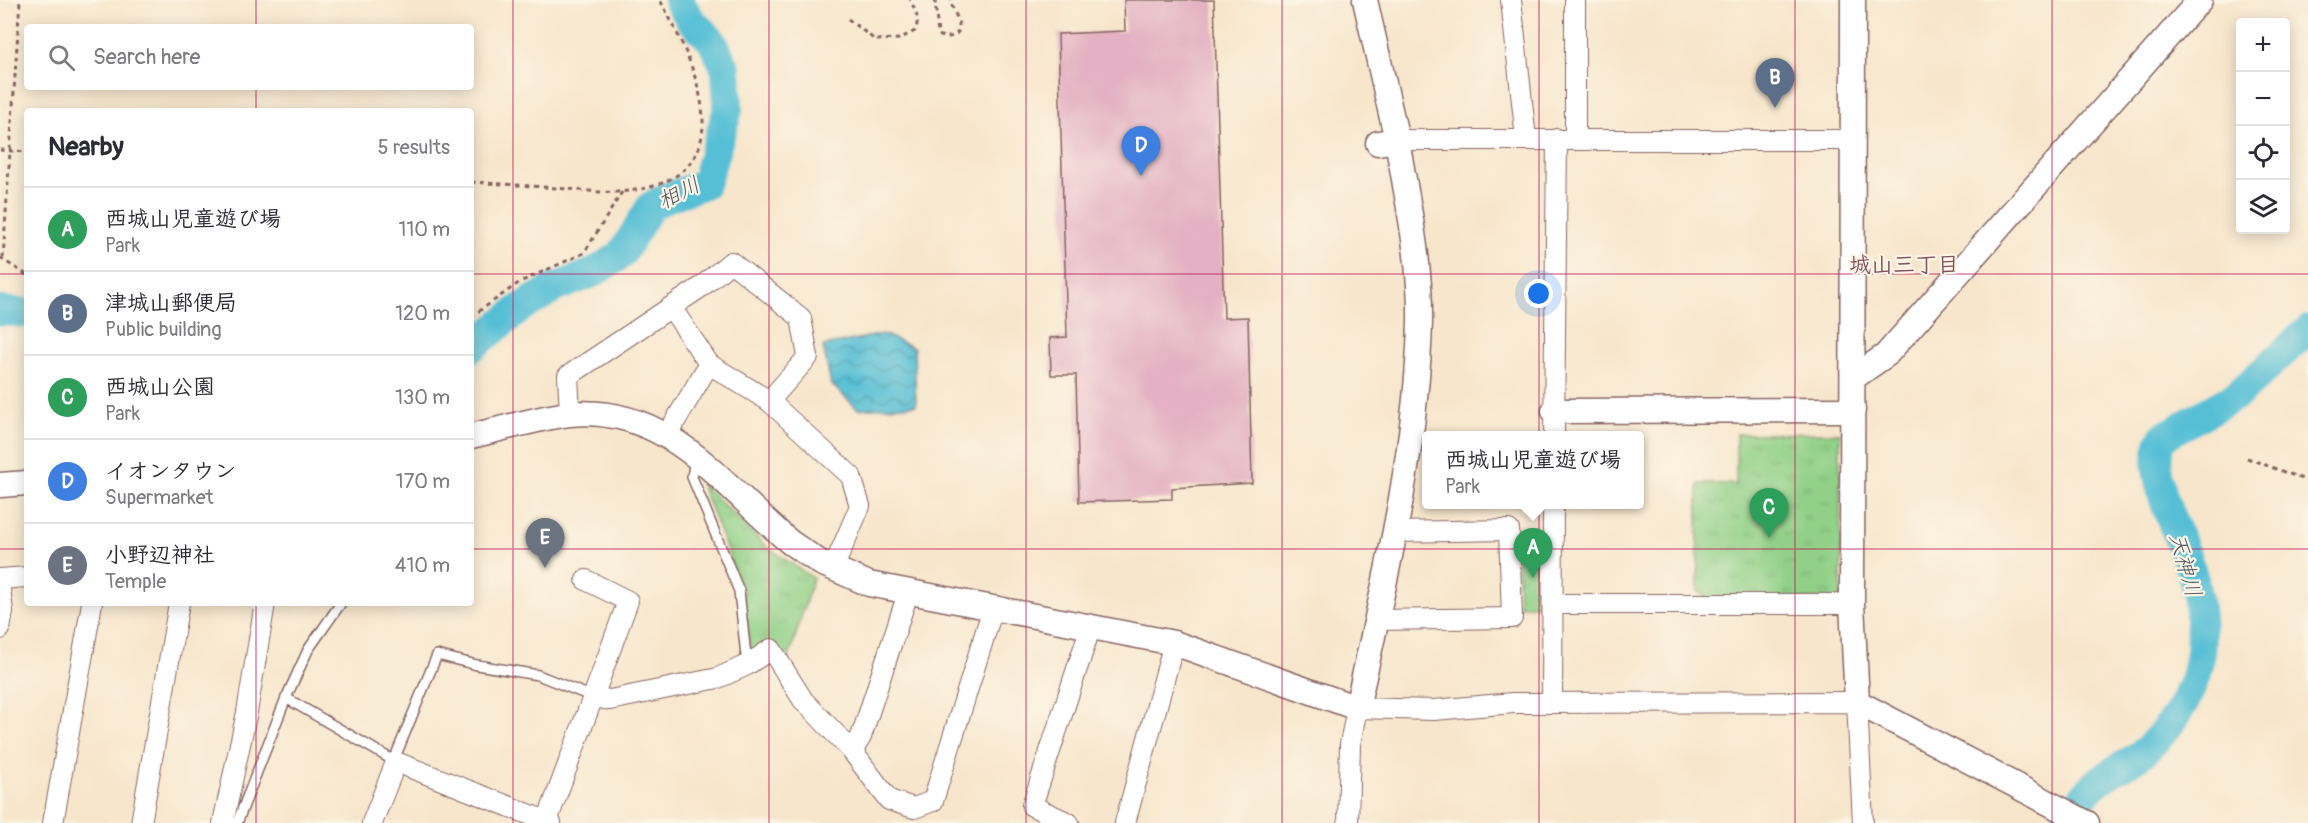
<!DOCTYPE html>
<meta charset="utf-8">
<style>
body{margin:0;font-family:Pangolin,"Klee One",sans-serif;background:#f2f2f3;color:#2b2b33}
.controls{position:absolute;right:18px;top:18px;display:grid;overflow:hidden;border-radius:6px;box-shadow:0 3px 15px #0003}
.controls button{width:54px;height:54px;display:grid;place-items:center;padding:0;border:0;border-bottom:2px solid #e1e1e2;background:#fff;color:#2b2b33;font:30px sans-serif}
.you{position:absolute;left:1539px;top:294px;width:21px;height:21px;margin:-15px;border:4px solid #fff;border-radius:50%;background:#1a73e8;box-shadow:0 0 0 9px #1a73e833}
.badge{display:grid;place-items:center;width:39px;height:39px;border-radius:50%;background:#7c3aed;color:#fff;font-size:20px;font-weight:700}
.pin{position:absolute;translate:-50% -50px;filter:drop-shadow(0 2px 3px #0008)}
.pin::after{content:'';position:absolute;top:32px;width:21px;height:18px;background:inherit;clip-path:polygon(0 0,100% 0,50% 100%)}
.popup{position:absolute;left:1422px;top:431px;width:222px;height:78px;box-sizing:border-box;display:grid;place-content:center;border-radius:6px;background:#fff;filter:drop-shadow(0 2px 4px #0005);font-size:20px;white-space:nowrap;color:#7c7c81}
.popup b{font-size:22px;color:#2b2b33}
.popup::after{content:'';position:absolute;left:50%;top:100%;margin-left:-12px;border:12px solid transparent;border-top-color:#fff}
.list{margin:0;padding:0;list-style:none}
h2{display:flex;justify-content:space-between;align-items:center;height:78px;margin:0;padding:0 24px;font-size:26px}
h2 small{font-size:20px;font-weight:400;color:#7c7c81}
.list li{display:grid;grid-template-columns:39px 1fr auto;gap:18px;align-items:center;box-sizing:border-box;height:84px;padding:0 24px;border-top:2px solid #e1e1e2}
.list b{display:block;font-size:22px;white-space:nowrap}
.list p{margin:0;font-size:20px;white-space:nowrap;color:#7c7c81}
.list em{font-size:20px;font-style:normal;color:#7c7c81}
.icon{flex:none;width:33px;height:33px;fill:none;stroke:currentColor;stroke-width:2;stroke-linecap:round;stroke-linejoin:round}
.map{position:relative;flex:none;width:2308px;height:823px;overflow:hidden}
.search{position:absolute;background:#fff;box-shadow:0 3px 15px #0003;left:24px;top:24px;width:450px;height:66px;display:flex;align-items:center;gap:15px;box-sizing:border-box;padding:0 21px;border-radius:6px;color:#7c7c81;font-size:22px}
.panel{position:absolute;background:#fff;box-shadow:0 3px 15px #0003;left:24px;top:108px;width:450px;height:498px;border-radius:6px}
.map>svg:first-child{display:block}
</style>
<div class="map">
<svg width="2308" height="823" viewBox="0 0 2308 823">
<defs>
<pattern id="grass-tufts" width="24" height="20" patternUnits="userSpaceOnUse" patternTransform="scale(1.5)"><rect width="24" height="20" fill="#90d087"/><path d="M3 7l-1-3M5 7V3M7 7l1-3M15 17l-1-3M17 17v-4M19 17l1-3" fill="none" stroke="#7eb275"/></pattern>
<pattern id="water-waves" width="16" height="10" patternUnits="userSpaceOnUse" patternTransform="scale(1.5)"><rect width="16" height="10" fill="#57bfd5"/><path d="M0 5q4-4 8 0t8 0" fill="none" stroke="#4a9bad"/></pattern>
</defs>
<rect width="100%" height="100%" fill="#fcf5e5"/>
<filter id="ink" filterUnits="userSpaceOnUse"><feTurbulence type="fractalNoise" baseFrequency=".0167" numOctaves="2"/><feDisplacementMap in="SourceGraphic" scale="12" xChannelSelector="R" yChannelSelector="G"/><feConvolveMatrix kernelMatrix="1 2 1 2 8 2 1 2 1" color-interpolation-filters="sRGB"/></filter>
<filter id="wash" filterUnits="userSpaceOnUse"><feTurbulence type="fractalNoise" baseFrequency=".008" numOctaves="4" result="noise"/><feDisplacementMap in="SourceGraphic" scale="24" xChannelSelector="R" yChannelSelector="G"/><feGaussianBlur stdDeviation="1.35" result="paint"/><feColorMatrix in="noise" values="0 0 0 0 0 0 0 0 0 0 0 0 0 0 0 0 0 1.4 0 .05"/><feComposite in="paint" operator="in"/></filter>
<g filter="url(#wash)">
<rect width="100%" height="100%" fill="#f7e6cc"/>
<g fill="url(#grass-tufts)" stroke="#6d7859" stroke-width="1.5">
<polygon points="1840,433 1841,594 1838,599 1706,598 1698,591 1698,484 1736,484 1736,434"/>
<polygon points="700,482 767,547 813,578 787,664 750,650 742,589"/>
<polygon points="1547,552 1547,604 1519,606 1517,553"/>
</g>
<polygon fill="url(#water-waves)" stroke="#506f80" stroke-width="1.5" points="883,334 914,348 916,405 858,409 831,384 823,346"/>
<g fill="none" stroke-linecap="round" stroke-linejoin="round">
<g stroke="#57bfd5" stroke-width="30">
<polyline points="0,311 27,313"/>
<polyline points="471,348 522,307 554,288 593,273 621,255 651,206 668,197 705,184 728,109 726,69 712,41 691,20 678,0"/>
<path d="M2064,823C2073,811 2081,798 2092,787C2107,772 2129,764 2145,751C2163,735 2181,711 2191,688C2205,655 2202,615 2194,580C2184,540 2142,476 2163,437L2237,395L2308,330"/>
</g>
</g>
<g id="blocks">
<polygon fill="#e3b1c3" points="1124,0 1214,0 1224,318 1248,317 1252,483 1172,488 1172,499 1079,502 1076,375 1051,375 1050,338 1067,337 1058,34 1125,31"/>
</g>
</g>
<g filter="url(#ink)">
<use href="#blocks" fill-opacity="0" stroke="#876563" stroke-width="1.5"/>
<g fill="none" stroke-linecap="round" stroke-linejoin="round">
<g stroke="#876563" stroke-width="12">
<g id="service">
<polyline points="695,459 692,477 739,591 747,665"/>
<polyline points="286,698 308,650 341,603"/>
<polyline points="237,823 286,698 396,762 396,755 437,655 477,665 538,675 593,697"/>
</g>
</g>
<g stroke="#876563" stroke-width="22">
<g id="minor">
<polyline points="1511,0 1526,139"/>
<polyline points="1575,139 1575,0"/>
<polyline points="1397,140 1852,140"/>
<polyline points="671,307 709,364 769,401"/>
<polyline points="570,414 568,376 701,287 731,262 801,318 808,357 769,401 851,476 860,506 833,569"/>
<polyline points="667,435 709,364"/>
<polyline points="1554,436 1557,139"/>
<polyline points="0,579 27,577"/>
<polyline points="586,580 628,601 593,697"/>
<polyline points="0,589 3,611 0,629"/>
<polyline points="908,593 861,737 852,751 889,800 914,808 933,801 993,608"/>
<polyline points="1553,604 1852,604"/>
<polyline points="1376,620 1512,618 1509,530 1394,532"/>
<polyline points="1552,703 1553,504"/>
<polyline points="547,821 593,697 610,700 718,678 747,665 771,649 803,700 852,751"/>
<polyline points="53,823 92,603"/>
<polyline points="141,823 179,603"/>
<polyline points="223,823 247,712 265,603"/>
<polyline points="372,823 396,762 551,823"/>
<polyline points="1069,823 1032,806 1091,626"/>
<polyline points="1125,823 1174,643"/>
<polyline points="1348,823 1350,744 1357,708 1434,710 1513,703 1857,702 1863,823"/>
</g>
</g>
<g stroke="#876563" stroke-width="27">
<g id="tertiary">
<polyline points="1365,0 1397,140 1378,143"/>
<polyline points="1853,0 1852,604 1857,702 2087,823"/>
<polyline points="1853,378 1886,355 2200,0"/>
<polyline points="1554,411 1853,410"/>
<path d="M471,436C503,429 537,418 569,414C670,404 723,487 791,543L821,563L869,584L1174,643L1357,708C1385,581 1417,452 1420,321C1421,261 1407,199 1397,140"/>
<polyline points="0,485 27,483"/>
</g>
</g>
<g stroke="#876563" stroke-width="3" stroke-dasharray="4.5 4.5" stroke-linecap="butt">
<path d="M935,0L938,35C943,37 947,38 953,36C968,29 951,11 951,0"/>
<path d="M848,19L875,40L899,39L915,31C920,19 916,11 910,0"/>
<polyline points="0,150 27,152"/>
<path d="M471,182C503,184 535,186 567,189C583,190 601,193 617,192C748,184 701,74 660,0"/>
<polyline points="0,258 27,275"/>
<polyline points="3,258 20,0"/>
<polyline points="471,317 520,282 584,253 622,192"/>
<polyline points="2247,458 2308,481"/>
</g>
<use href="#service" stroke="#fff" stroke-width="9"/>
<use href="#minor" stroke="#fff" stroke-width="20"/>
<use href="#tertiary" stroke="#fff" stroke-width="24"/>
</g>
</g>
<path fill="none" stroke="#c2185b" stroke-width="1.5" stroke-opacity="0.55" d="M256,0V27M513,0V823M769,0V823M1026,0V823M1282,0V823M1539,0V823M1795,0V823M2052,0V823M256,87V111M0,274H27M471,274H2308M0,549H27M471,549H2308M256,603V823"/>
<g text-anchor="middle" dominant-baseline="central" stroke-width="4.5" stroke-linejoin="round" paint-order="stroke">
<g font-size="22" font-style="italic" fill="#4f5766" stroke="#fcf5e5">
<text transform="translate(679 193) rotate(-27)">相川</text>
<text transform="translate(2185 565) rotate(74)">天神川</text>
</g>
<g font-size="22" font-weight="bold" fill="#805260" stroke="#fcf5e5">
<text x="1904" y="265">城山三丁目</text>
</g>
</g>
</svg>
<div class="controls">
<button>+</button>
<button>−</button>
<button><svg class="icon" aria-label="locate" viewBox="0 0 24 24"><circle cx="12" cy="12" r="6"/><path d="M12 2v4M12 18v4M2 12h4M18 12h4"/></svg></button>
<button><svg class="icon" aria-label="layers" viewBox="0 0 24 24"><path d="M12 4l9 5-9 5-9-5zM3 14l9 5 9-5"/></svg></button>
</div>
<div class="you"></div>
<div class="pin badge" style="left:1533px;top:578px;background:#2e9e5b">A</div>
<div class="popup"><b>西城山児童遊び場</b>Park</div>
<div class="pin badge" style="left:1775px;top:108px;background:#5c6f8a">B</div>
<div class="pin badge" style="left:1769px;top:538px;background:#2e9e5b">C</div>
<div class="pin badge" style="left:1141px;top:176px;background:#3f7fe0">D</div>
<div class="pin badge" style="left:545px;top:568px;background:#6b7280">E</div>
<div class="search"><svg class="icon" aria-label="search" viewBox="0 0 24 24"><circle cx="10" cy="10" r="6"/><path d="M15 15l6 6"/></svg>Search here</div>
<section class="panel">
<h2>Nearby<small>5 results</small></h2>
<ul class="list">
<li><span class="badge" style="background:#2e9e5b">A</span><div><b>西城山児童遊び場</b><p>Park</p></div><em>110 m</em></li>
<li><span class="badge" style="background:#5c6f8a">B</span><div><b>津城山郵便局</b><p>Public building</p></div><em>120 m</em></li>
<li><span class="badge" style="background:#2e9e5b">C</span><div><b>西城山公園</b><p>Park</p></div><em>130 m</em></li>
<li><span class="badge" style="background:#3f7fe0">D</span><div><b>イオンタウン</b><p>Supermarket</p></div><em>170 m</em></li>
<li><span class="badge" style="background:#6b7280">E</span><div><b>小野辺神社</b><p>Temple</p></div><em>410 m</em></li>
</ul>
</section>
</div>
